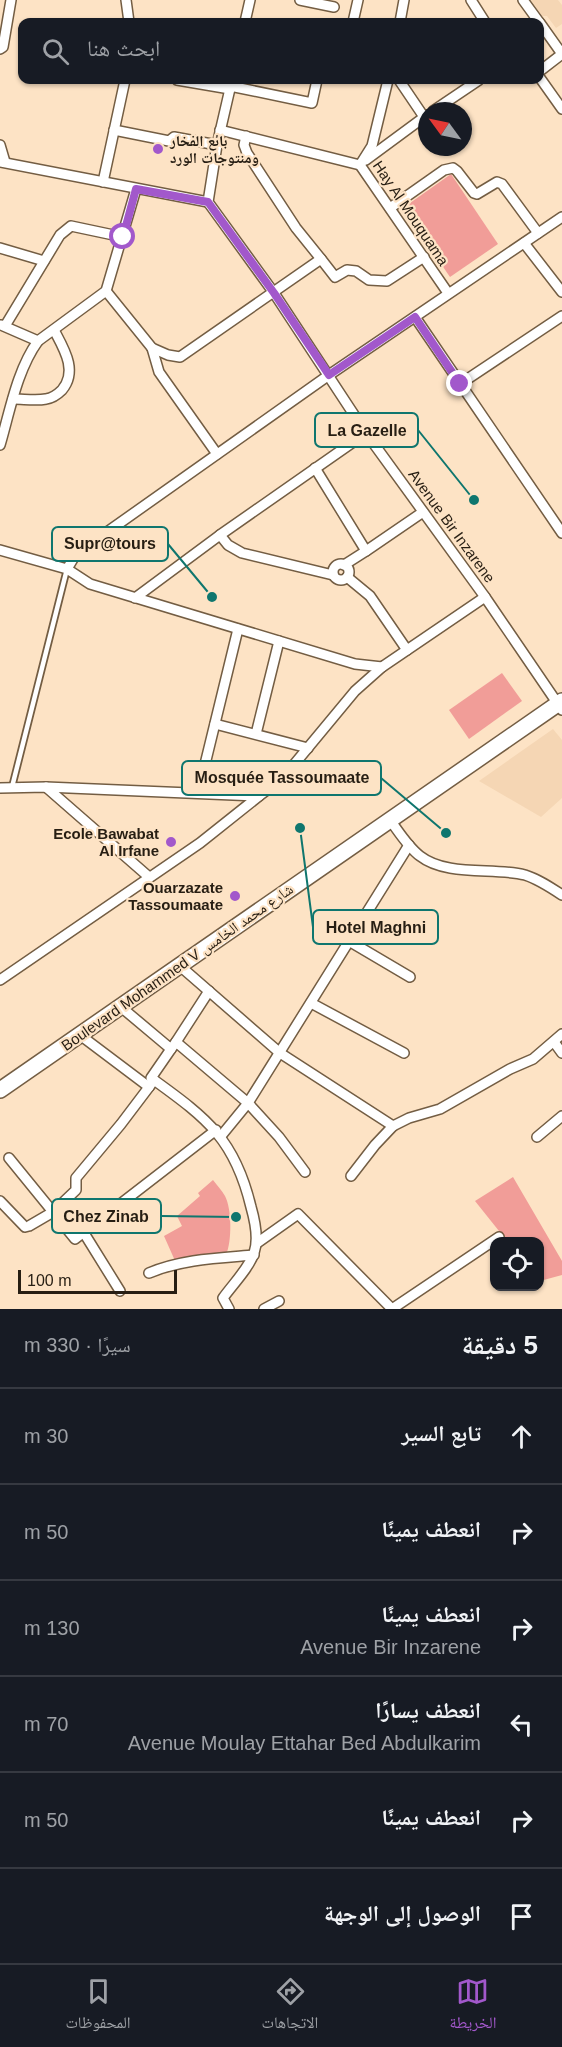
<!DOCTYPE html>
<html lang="ar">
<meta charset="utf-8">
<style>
body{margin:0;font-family:Helvetica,"Noto Naskh Arabic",sans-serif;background:#242831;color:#f1f3f6;direction:rtl}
.controls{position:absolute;right:18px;bottom:18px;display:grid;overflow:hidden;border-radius:12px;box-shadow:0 2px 4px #0004}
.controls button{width:54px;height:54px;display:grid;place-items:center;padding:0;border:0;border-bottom:2px solid #363941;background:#171b24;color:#f1f3f6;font:30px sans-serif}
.compass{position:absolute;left:418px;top:102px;width:54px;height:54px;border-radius:50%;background:#171b24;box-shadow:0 2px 4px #0004;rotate:303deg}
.scale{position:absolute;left:18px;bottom:15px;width:159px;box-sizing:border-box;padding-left:6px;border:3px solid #271e13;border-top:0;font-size:16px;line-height:21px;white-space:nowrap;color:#271e13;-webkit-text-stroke:4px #fde3c5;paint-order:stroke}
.stop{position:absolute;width:18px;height:18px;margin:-14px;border:4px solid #a258cb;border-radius:50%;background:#fff}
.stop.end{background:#a258cb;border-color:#fff;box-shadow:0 2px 6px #0008}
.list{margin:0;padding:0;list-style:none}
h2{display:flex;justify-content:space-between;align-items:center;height:78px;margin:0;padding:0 24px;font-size:26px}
h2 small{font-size:20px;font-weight:400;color:#9ea1a6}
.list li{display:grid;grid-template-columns:39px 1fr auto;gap:18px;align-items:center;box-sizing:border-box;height:96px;padding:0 24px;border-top:2px solid #363941}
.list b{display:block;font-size:22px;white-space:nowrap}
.list p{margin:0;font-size:20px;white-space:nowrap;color:#9ea1a6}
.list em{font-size:20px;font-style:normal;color:#9ea1a6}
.icon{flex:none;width:33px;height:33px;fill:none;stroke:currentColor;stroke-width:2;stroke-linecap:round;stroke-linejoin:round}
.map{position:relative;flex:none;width:562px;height:1309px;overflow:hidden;direction:ltr}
.search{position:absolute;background:#171b24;box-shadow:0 2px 4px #0004;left:18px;right:18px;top:18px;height:66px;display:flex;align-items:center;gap:15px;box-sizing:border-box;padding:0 21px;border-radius:12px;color:#9ea1a6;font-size:22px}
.sheet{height:654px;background:#171b24}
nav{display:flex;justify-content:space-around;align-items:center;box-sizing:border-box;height:84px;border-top:2px solid #363941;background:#171b24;font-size:16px;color:#9ea1a6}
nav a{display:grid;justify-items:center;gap:3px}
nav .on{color:#a258cb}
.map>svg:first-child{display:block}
</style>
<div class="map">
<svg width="562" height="1309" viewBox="0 0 562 1309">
<rect width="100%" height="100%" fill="#fde3c5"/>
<g fill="#f5d6b4">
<polygon points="531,0 558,0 562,5 562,24 556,28 547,16 542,16"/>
<polygon points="553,729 562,740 562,798 541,817 479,781"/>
</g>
<g fill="#f19d98">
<polygon points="451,174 498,244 450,277 403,208"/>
<polygon points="502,673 522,701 469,739 449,710"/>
<polygon points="513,1177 562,1261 562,1275 540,1281 540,1242 507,1241 475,1201"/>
<path d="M213,1180C217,1185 222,1191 225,1196C232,1209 232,1242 226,1255L176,1263L164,1236L182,1226L177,1216L200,1196L198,1193Z"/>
</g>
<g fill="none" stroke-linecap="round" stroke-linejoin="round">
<g stroke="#735d43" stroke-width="8">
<polyline id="service" points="12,787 67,569"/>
</g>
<g stroke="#735d43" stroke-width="12">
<g id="minor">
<polyline points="126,0 129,22"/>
<polyline points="300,0 334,7"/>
<polyline points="471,0 485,22"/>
<polyline points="523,0 539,22"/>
<polyline points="245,22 250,0"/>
<polyline points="353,22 358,0"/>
<polyline points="400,22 404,0"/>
<polyline points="540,23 562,54"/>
<polyline points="0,49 3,47 11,0"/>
<polyline points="540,71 562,54"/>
<polyline points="540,78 562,109"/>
<polyline points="177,80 230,89"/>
<polyline points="232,80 217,145 208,202 274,293 366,433 485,597 562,710"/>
<polyline points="399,80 424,117"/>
<polyline points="230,86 312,103 317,80"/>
<polyline points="433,111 479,80"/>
<polyline points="114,130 169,141 174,137 217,145"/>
<polyline points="220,130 360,165"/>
<polyline points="246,136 244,145 247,153 296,228 321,259"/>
<polyline points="0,145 5,162"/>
<polyline points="366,160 427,115"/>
<polyline points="0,162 208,202"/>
<polyline points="360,165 448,293"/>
<polyline points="360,165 372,146 388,80"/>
<polyline points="103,182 125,80"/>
<polyline points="390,208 444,170 453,168 457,171 474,193 477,194 497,182 502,184 538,233"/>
<polyline points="524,243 562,292"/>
<polyline points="0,248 44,261"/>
<polyline points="106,291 152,348 168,355 180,357 321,259 335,277 347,270 356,271 369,280 387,281 424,257"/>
<polyline points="415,317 562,533"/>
<polyline points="1,325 38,341"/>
<polyline points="5,326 60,235 71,226 123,237"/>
<polyline points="152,348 159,372 217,454"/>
<polyline points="460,384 562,316"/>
<path d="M13,399C24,399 36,401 46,399C53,398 57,395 62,390C78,371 64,349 54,330"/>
<path d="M0,445C10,411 17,370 38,341L106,291L136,189"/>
<polyline points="315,468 366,551 344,565"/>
<polyline points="0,550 67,569 90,584 355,664 382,667 485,597"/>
<polyline points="366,551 423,512"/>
<circle cx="341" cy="572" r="8"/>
<polyline points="67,569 76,554 329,375 562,217"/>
<polyline points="333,575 242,553 228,545 220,535 366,433"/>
<polyline points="347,577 370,596 407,650"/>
<polyline points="135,598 220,535"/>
<polyline points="215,724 308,748"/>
<polyline points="256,734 279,641"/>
<polyline points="46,787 149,877"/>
<polyline points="0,788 46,787 259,796 282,779 355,691 382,667"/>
<polyline points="198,793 238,629"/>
<path d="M390,820C399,832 408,847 420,856C447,877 494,867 525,875C538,879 550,887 562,895"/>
<polyline points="349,941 410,977"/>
<polyline points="180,966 280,1053 393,1126 409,1118 440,1109 510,1069 533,1059 562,1034"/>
<polyline points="0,980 200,843 259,796"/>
<polyline points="311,1003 404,1053"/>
<polyline points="121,1007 171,1049 176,1042 248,1103 279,1137 305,1172"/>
<path d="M80,1035L149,1087L154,1080C208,1119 235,1140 251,1207C255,1221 259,1239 254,1253C249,1268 233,1284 223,1298L229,1309"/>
<polyline points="176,1042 209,991"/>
<polyline points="554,1042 562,1053"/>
<polyline points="154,1080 151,1078 171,1049"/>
<polyline points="221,1136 248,1103 409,845"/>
<polyline points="537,1137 562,1116"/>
<polyline points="9,1158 75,1239 216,1130"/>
<polyline points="351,1176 375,1145 393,1126"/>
<polyline points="0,1201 25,1227 29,1226 53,1212 76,1190 76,1178 121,1124 149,1087"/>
<polyline points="84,1233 120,1291"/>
<polyline points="257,1243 298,1214 392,1309"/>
<path d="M149,1273C182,1259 219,1258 254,1255"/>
<polyline points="264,1309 279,1301"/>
<polyline points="392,1309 499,1237"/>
</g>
</g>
<g stroke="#735d43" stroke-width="18">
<polyline id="primary" points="0,1090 562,701"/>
</g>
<use href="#service" stroke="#fff" stroke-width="4.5"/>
<use href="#minor" stroke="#fff" stroke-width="9"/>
<use href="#primary" stroke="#fff" stroke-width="15"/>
</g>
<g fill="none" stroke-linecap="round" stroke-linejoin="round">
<polyline stroke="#a258cb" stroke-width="8" points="123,237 136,189 208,202 274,293 329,375 415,317 460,384"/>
</g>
<g fill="#a258cb" stroke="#fde3c5" stroke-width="2">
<circle cx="158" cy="149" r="6"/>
<circle cx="171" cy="842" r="6"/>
<circle cx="235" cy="896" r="6"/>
</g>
<g text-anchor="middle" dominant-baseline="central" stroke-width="4.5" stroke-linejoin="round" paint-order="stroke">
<g font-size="15" font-weight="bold" fill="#271e13" stroke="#fde3c5" text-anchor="end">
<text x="170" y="140" text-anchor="start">بائع الفخار<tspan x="170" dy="17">ومنتوجات الورد</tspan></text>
<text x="159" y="833">Ecole Bawabat<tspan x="159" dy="17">Al Irfane</tspan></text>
<text x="223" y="887">Ouarzazate<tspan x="223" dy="17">Tassoumaate</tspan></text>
</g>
<g font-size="15" fill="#271e13" stroke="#fde3c5">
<text transform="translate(411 213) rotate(56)">Hay Al Mouquama</text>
<text transform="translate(452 526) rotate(54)">Avenue Bir Inzarene</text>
<text transform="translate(177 967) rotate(-35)">Boulevard Mohammed V شارع محمد الخامس</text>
</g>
</g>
<path fill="none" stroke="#0f766e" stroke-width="2" d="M474 500L418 430M212 597L168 544M446 833L381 778M300 828L313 927M236 1217L161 1216"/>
<g fill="#0f766e" stroke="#fde3c5" stroke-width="2">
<circle cx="474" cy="500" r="6"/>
<circle cx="212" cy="597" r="6"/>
<circle cx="446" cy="833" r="6"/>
<circle cx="300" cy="828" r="6"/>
<circle cx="236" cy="1217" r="6"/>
</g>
<g fill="#fde3c5" stroke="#0f766e" stroke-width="2">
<rect x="315" y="413" width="103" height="34" rx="6"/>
<rect x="52" y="527" width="116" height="34" rx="6"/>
<rect x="182" y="761" width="199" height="34" rx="6"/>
<rect x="313" y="910" width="125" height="34" rx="6"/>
<rect x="52" y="1199" width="109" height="34" rx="6"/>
</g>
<g font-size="16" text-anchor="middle" font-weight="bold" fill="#271e13">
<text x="367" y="436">La Gazelle</text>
<text x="110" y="549">Supr@tours</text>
<text x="282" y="783">Mosquée Tassoumaate</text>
<text x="376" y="933">Hotel Maghni</text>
<text x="106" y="1222">Chez Zinab</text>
</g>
</svg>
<div class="controls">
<button><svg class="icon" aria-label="locate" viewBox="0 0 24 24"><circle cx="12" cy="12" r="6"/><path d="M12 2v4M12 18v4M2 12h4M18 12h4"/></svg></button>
</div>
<svg class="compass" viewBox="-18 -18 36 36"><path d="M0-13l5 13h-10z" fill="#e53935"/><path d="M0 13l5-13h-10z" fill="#9ea1a6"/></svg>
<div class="scale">100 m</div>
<div class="stop" style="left:123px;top:237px"></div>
<div class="stop end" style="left:460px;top:384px"></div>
<div class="search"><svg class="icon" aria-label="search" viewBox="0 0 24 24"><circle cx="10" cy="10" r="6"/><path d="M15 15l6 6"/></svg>ابحث هنا</div>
</div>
<section class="sheet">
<h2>5 دقيقة<small>سيرًا · 330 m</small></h2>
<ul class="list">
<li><svg class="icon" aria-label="ahead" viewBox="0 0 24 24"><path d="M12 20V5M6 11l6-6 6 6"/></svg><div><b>تابع السير</b></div><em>30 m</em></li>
<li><svg class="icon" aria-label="right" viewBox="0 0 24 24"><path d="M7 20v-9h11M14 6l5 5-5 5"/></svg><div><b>انعطف يمينًا</b></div><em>50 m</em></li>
<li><svg class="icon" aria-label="right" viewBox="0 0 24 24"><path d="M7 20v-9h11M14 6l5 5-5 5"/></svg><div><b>انعطف يمينًا</b><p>Avenue Bir Inzarene</p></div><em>130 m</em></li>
<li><svg class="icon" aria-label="left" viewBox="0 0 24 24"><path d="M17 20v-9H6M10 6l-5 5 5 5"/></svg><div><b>انعطف يسارًا</b><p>Avenue Moulay Ettahar Bed Abdulkarim</p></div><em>70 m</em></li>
<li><svg class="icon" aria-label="right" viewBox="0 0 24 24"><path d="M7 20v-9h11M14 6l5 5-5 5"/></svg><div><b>انعطف يمينًا</b></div><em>50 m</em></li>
<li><svg class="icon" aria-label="arrive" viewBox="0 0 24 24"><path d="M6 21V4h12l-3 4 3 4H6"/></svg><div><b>الوصول إلى الوجهة</b></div></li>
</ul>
</section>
<nav>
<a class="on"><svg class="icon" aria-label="map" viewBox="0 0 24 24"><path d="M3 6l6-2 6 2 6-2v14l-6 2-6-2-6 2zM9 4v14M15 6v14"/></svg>الخريطة</a>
<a><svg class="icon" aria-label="directions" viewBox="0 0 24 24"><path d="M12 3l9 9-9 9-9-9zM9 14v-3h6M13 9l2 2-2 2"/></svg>الاتجاهات</a>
<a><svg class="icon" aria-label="saved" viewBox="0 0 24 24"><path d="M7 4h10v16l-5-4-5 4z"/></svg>المحفوظات</a>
</nav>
